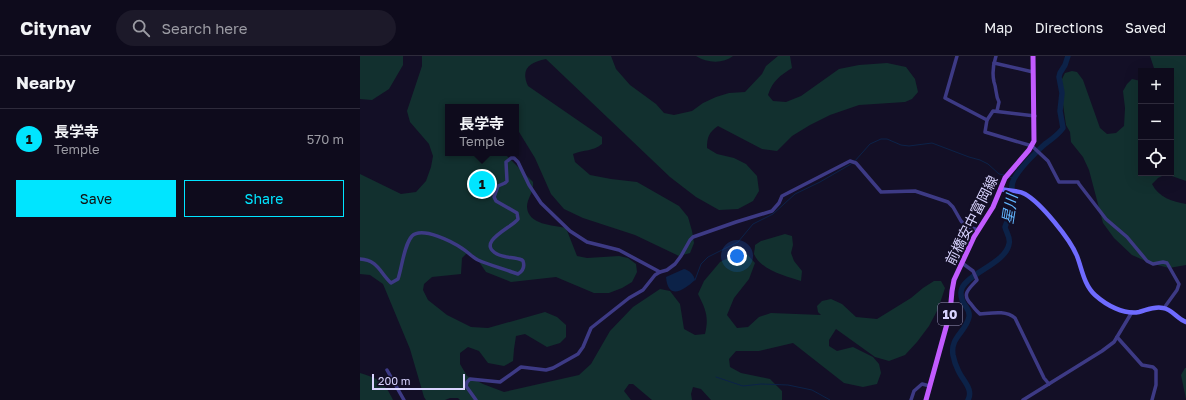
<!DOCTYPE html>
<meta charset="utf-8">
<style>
body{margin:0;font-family:"Golos Text","Noto Sans JP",sans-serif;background:#1c1929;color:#f1f3f6}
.controls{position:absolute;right:12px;top:12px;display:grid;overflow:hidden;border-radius:0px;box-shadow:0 4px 16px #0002}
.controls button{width:36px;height:36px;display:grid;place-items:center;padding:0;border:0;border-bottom:1px solid #2e2b3b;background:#0e0b1c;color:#f1f3f6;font:20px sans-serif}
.scale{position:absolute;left:12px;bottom:10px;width:93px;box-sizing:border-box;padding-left:4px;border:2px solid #d9d4ff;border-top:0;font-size:11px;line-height:14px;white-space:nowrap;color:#d9d4ff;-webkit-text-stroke:3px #130f26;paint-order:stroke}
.you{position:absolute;left:377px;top:200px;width:14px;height:14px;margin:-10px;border:3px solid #fff;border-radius:50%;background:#1a73e8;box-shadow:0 0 0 6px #1a73e833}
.badge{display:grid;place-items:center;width:26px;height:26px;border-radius:50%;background:#00e5ff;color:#111;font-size:13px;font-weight:700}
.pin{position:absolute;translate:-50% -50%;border:2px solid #fff;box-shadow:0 1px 4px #0006}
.popup{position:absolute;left:85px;top:48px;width:74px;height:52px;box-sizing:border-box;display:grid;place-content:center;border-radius:0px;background:#0e0b1c;filter:drop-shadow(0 1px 3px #0005);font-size:13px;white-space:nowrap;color:#9b9ba3}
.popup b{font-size:15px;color:#f1f3f6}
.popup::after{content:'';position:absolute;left:50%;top:100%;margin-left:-8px;border:8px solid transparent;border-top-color:#0e0b1c}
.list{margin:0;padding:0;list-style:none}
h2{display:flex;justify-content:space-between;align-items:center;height:52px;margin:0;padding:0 16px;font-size:17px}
h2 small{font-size:13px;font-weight:400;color:#9b9ba3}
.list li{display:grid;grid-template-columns:26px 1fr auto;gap:12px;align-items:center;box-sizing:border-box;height:60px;padding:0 16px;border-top:1px solid #2e2b3b}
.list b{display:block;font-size:15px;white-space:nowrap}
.list p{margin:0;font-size:13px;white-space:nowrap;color:#9b9ba3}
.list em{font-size:13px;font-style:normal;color:#9b9ba3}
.actions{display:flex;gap:8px;padding:12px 16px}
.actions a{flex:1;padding:9px 0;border:1px solid #00e5ff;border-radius:0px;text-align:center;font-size:14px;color:#00e5ff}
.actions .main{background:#00e5ff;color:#111}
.icon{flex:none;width:22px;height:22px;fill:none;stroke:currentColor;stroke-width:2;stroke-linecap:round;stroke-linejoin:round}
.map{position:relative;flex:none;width:826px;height:344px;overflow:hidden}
header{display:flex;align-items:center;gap:24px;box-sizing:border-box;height:56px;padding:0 20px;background:#0e0b1c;border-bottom:1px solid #2e2b3b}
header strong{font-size:19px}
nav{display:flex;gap:22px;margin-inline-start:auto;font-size:14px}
.search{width:280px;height:36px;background:#1c1929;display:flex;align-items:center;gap:10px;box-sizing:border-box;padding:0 14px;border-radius:22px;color:#9b9ba3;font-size:15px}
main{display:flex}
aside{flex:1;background:#0e0b1c}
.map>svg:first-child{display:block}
</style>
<header>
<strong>Citynav</strong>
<div class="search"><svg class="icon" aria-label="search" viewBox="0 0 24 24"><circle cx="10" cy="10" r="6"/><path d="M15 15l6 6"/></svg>Search here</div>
<nav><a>Map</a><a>Directions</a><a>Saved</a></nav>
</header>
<main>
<aside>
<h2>Nearby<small></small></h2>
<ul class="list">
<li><span class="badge">1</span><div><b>長学寺</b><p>Temple</p></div><em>570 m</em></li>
</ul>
<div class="actions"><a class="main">Save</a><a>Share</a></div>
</aside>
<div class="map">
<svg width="826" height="344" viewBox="0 0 826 344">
<rect width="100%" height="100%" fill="#130f26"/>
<g fill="#12302f">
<polygon points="0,0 43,0 43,9 29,33 12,44 0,43"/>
<path d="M62,0H251L256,13L270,29L296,48L304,57L314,59L332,55L343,47L356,41L369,37L385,36L402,18L406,10L418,0H430L432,12C420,20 413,24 408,39L413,45L426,46L441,40L479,13L499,9L527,7L546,11L555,23L558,36L552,43L545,46L499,49L470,59L450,69L432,80L417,95L402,93L358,70C349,76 347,81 347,92L357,98L374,102L386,108L397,120L399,135L393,145L378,153L359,154L336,141L310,121L186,3C170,6 160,13 168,30L242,81V88C232,96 225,93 213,98L215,106L230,119L251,123L277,126L319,150L328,161L332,175L334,187L330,197L319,200L275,179L223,162L204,153L191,138L175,102L156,71V51H88V97H144L173,126C174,137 167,142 167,151C168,169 193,169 206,172L217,200L227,202L259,200L268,202L276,208L277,216L272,226L262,232L249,237H234L196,221L151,226L126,216L115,200L108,196L102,202L101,218L72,221L64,228L63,234L68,244L87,259L111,271L128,272L185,256L197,261L206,269V281L200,287L187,291L165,278L156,280L154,293L153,305L144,310L128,307L119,295L108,291L100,297V308L107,320L123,328L144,336L219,319L231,308L250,275L273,251L300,233L310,235L320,248L324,273L335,279L345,278C349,261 346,254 338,238L344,225L360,206L376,198H387L395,207L389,223L374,242L367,259L377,272L388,271L399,261L411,257L461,259L458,256L457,250L462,245L471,243L482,248L496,261L517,263L551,242L563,232L574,225H581L585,232L578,253L569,270L557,286L545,299L529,305L515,301L476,273L469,284V290L477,295L493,291L513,301L519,308L521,317L517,328L503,331L484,327L433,287L399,295H376L369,303L370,311L381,317L410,323L422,335V344H351L341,333L333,331L331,338L332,344H292L273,328H269L264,335L271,344H100L98,342H90L85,344H66L64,341L50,293L23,228L10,219L0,218V118L41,138L56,136L66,125L71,111L73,100L69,88L50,66L47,55L62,10Z"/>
<path d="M336,0H373C363,8 347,7 336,0Z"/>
<path d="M790,0H826V125L806,118L798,122L792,128C798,141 813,146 826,148V209L809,212L790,207L772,199L754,182L743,167L729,114L723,101L711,86L710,76L706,69L700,27L705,17L712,15L717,16L723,24L740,72L747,78L756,77L764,70L765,52L763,35L767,28L772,23L781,25V117H811V15H795Z"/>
<path d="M425,178L432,180L433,189L431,197L434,205L442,215L441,225C428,221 400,214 394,198C394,196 395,192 395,189L401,185Z"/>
<polygon points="825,312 826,312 826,343 821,319"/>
<path d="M0,317C18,322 25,327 33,344H0Z"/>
</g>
<path fill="#0c2248" d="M324,213C329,214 334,219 335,224C324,234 308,245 306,221Z"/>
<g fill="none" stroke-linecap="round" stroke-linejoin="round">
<g stroke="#0c2248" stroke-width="1">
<polyline points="494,106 510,88 521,83 527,83 541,89 549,90 572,87 609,101 620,104 628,108 639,118 644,119"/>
<polyline points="649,121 654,122"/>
<polyline points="335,224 341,208 348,201 378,186 393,168 413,158 435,138 460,126 491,108"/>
<polyline points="356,321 383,330 401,328 428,329 452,334 470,344"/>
</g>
<path stroke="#0c2248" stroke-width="5.5" d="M608,344C614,333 602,324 598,314C596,310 594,304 593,299C590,281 606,276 609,261C611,251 600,250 601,236C602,219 646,208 649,188C651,182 646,176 645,171C647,164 652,158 653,150C654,141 649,131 654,123C661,110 674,98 685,88C692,83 698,79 703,72L700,55L702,37L699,21L700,17L705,9L708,0"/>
<g stroke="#3d3a85" stroke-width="3.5">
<polyline points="597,0 585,42 627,64"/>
<path d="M636,0C633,9 632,17 634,26C637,34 635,38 639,46L637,55"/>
<polyline points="634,7 673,16"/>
<polyline points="675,60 633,55 627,64 625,76 672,90 688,105 699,126 718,126 719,128 746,163 767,181 787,205 793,208 803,206 807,207 819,228 817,234 804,252"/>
<path d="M0,203C18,204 20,217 31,227L38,223C42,211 44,189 52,180C62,170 93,186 103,193C108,196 112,201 118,204C129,209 141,212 152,216L158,218C163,215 165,211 163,205L162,204C154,201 144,202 137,198C115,186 153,171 158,163L157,157L136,145L134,141L138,130L145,127L147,125L146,106L151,102H154L158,106L169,129L181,147L210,175L227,186L259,194L300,216"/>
<path d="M602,207L613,215L617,224C609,233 601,238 611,248C614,252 616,255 620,258C632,257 646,254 655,262L684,322L689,328"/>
<polyline points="757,281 782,309 793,311 796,314 796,329 792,344"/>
<polyline points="27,314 44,344"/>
<polyline points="116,344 106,330 107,326 110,323 140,326 161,311 186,314 193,312 218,298 223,291 231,272 269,242 283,234 295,219 300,216 307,214 315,208 321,200 330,184 333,181 376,166 412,155 419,147 422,140 490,105 496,107 521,136 555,135 588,146 593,151 601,165 606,170 618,174"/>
<polyline points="551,344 554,335 562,328 570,330"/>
<polyline points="663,344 742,295 754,286 772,256"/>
</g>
<path stroke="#6f6bff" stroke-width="4.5" d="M641,133C648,135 658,134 665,138C681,147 710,183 717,200C722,213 724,229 735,239C746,249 764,259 779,256C787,254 794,250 803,252C812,253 817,263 826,266"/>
<polyline stroke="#c25bff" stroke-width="5" points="566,344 590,257 592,235 594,224 614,181 633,151 645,122 669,94 674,85 673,0"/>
</g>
<g text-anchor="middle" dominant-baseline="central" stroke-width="4" stroke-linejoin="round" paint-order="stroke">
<rect fill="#130f26" stroke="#9e99be" stroke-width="1" x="578" y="247" width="24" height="22" rx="3"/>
<g font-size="13" font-weight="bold" fill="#d9d4ff">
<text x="590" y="258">10</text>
</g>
<g font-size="14" fill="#d9d4ff" stroke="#130f26">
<text transform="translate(611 164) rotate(-63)">前橋安中富岡線</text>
</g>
<g font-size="15" font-style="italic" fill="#62b6ff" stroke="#130f26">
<text transform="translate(649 153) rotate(-81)">星川</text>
</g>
</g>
</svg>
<div class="controls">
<button>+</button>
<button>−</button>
<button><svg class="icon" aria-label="locate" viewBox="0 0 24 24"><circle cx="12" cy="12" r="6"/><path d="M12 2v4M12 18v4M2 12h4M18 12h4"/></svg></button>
</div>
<div class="scale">200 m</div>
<div class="you"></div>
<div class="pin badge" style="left:122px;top:128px">1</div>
<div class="popup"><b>長学寺</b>Temple</div>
</div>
</main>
